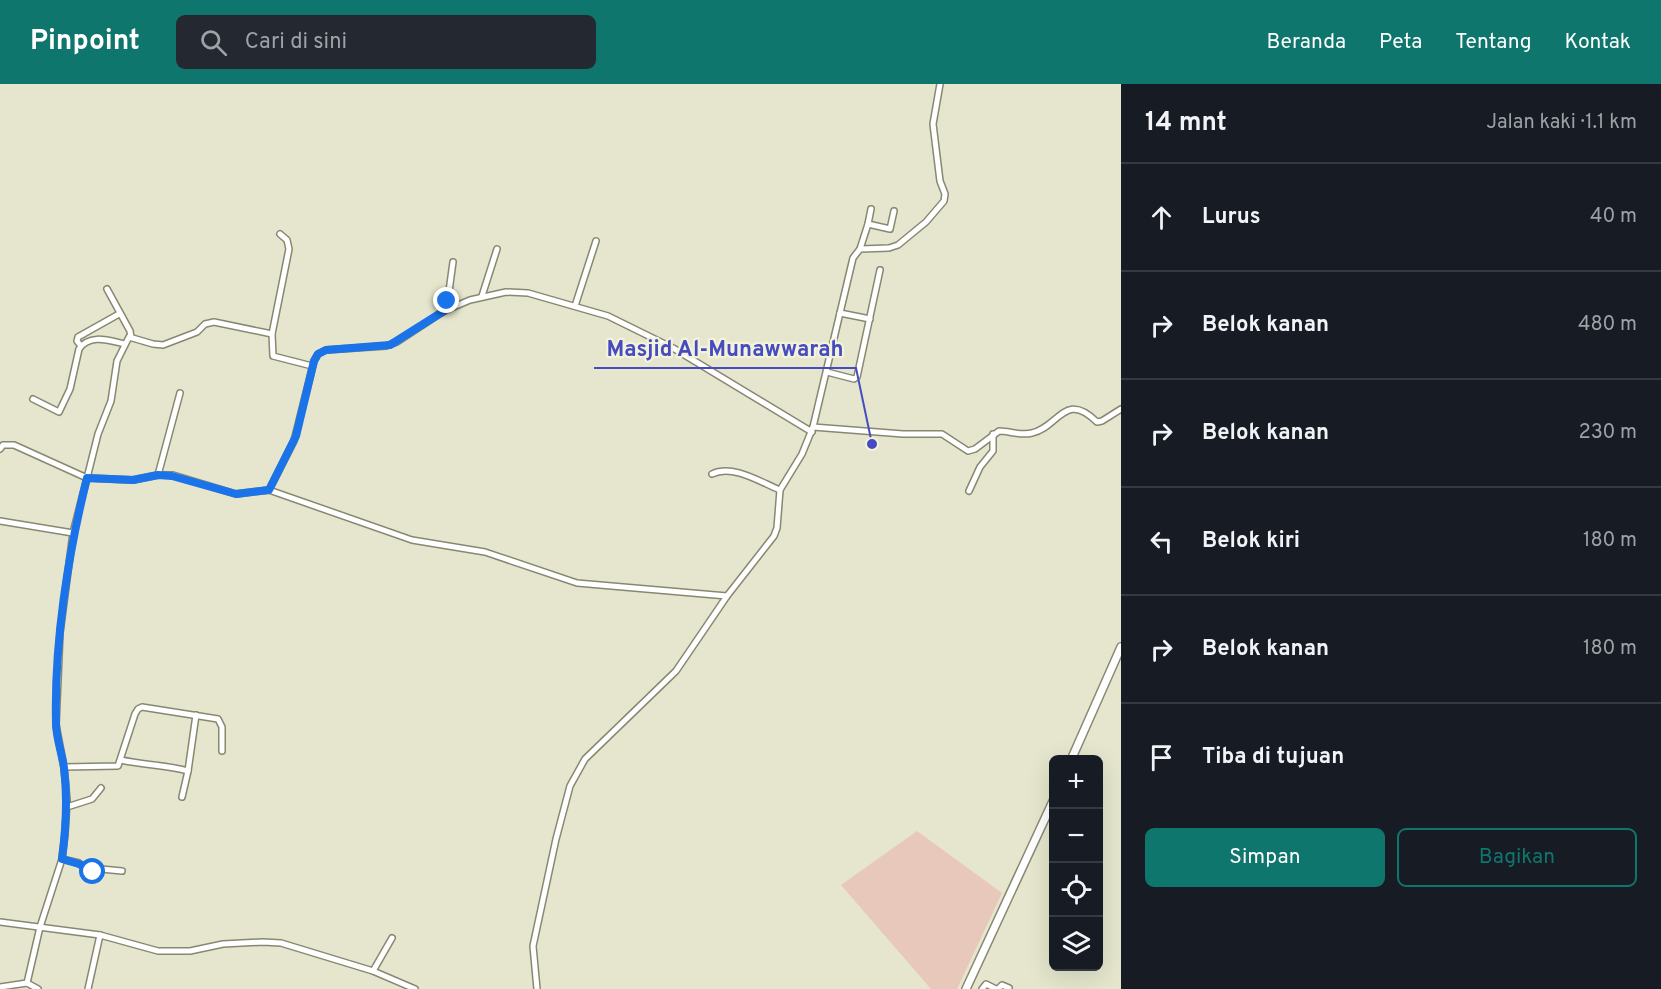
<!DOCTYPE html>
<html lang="id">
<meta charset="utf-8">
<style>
body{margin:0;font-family:Overpass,sans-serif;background:#242831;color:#f1f3f6}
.controls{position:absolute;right:18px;bottom:18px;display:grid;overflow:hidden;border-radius:9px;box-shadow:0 6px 24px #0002}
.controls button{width:54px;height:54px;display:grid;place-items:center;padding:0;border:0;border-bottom:2px solid #363941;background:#171b24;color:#f1f3f6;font:30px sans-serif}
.stop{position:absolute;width:18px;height:18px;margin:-14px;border:4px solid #1a73e8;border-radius:50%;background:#fff}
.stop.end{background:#1a73e8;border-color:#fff;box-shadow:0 2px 6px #0008}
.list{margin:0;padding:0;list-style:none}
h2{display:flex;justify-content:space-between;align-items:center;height:78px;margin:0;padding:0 24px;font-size:26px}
h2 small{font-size:20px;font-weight:400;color:#9ea1a6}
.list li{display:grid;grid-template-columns:39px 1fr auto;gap:18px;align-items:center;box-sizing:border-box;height:108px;padding:0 24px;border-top:2px solid #363941}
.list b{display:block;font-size:22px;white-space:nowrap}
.list em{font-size:20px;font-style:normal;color:#9ea1a6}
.actions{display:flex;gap:12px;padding:18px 24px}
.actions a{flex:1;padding:14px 0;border:2px solid #0f766e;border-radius:9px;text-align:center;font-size:21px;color:#0f766e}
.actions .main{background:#0f766e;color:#fff}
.icon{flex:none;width:33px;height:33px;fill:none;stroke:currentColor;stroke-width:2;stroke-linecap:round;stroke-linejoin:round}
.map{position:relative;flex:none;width:1121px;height:905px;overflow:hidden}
header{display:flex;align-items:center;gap:36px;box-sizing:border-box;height:84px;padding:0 30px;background:#0f766e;color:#fff}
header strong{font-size:28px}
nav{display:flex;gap:33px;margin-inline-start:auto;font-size:21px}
.search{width:420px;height:54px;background:#242831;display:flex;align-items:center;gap:15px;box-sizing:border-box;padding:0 21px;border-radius:9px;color:#9ea1a6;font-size:22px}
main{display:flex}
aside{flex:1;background:#171b24}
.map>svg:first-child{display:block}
</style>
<header>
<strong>Pinpoint</strong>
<div class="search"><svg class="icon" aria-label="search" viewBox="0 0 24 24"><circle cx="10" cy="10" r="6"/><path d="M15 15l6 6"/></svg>Cari di sini</div>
<nav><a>Beranda</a><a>Peta</a><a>Tentang</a><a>Kontak</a></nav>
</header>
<main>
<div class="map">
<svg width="1121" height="905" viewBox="0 0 1121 905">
<rect width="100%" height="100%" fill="#e5e6cd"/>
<polygon fill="#e9c8bc" points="917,747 1002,809 957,905 931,905 841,801"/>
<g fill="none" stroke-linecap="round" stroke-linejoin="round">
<g stroke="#888872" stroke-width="8">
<g id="minor">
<polyline points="868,140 890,145 894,127"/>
<polyline points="860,165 868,140 871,125"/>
<polyline points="107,205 130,247 131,253"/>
<polyline points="482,212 497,165"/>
<polyline points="575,222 596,157"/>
<polyline points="444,227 447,222 453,178"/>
<polyline points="840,229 870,235"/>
<polyline points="272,250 289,165 287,156 280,150"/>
<polyline points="81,262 77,257 78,253 119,230"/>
<polyline points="827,288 854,295 857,293 880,186"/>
<path d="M33,315L59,328L70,305L79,265C90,249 110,257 125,260"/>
<path d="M813,343L903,350H942L968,367L975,365L999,347C1010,347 1020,352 1032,349C1059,343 1065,306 1097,338L1102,337L1121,325"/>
<polyline points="0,365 3,361 14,361 87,394 98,350 111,317 117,277 129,253 153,260 163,261 197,248 205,240 214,238 272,250 273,272 312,282"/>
<path d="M712,390C733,380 760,398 780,406"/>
<polyline points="158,391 180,309"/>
<polyline points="269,406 412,456 485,468 577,499 727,512"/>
<polyline points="969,407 980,383 993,367 993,350"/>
<polyline points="0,437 73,449"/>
<path d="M121,676C143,681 167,681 188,687"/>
<polyline points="64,683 118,682 135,630 138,625 142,623 218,635 222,643 222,667"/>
<polyline points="182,713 188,687 196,631"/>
<polyline points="67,723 92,715 101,704"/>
<polyline points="62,775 79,779 93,788 101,785 122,787"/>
<polyline points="0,838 100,851 158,867 190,867 223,860 263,858 281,859 373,887 415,905"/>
<polyline points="373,887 392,854"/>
<polyline points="27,899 38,905"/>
<polyline points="0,903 27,899 40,843 62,775 65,750 67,716 64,683 56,641 60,549 73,449 87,394 133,396 158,391 173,391 236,410 269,406 294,357 314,277 318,270 326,266 386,262 397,258 444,227 470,216 506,208 528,209 608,232 673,264 812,348"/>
<polyline points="88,905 100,851"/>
<polyline points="537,905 533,862 556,755 570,702 585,675 676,587 727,512 774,452 777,444 780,406 802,370 813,343 853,174 860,165 889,164 898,161 926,138 944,117 945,110 940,97 933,40 940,0"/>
<polyline points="982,905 986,900 996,905"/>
<polyline points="998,905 1002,901 1009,904"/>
</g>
</g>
<g stroke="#888872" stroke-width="10">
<g id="tertiary">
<polyline points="1071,676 1121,563"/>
<polyline points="966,905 1054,715"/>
</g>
</g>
<use href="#minor" stroke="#fff" stroke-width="5"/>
<use href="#tertiary" stroke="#fff" stroke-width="7"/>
</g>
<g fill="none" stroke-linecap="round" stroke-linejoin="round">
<path stroke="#1a73e8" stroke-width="8" d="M93,788L79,780L62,775C66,744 68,715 64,684C62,669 56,654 56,639C54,560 68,470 87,394L133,396L158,391L172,392L236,410L269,406L296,352L314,277L318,270L326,266L390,261L444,227L447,222V217"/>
</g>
<path fill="none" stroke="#474bc0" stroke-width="2" d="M872 360L856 284H594"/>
<circle fill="#474bc0" stroke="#f2f3da" stroke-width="2" cx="872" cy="360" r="6"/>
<g font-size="22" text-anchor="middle" font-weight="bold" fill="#474bc0" stroke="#f2f3da" stroke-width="4.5" stroke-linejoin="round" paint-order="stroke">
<text x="725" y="272">Masjid Al-Munawwarah</text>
</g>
</svg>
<div class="controls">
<button>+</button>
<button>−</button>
<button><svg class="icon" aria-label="locate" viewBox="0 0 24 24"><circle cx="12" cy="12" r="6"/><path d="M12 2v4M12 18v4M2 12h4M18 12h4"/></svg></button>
<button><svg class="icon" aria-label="layers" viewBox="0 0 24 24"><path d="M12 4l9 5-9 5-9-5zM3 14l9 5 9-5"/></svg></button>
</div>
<div class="stop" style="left:93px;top:788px"></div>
<div class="stop end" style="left:447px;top:217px"></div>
</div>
<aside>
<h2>14 mnt<small>Jalan kaki · 1.1 km</small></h2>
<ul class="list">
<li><svg class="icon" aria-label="ahead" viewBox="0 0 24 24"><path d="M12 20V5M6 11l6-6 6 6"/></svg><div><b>Lurus</b></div><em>40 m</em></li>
<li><svg class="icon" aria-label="right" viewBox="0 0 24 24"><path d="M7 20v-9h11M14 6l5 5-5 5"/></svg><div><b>Belok kanan</b></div><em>480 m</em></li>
<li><svg class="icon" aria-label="right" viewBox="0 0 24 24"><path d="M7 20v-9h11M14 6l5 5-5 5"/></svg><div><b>Belok kanan</b></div><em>230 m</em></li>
<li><svg class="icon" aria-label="left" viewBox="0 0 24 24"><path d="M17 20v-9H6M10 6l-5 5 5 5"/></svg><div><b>Belok kiri</b></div><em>180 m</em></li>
<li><svg class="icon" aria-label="right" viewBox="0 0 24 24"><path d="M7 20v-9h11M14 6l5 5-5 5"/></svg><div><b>Belok kanan</b></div><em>180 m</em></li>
<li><svg class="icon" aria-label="arrive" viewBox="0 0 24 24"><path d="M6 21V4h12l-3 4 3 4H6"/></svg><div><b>Tiba di tujuan</b></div></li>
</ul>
<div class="actions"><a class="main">Simpan</a><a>Bagikan</a></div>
</aside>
</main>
